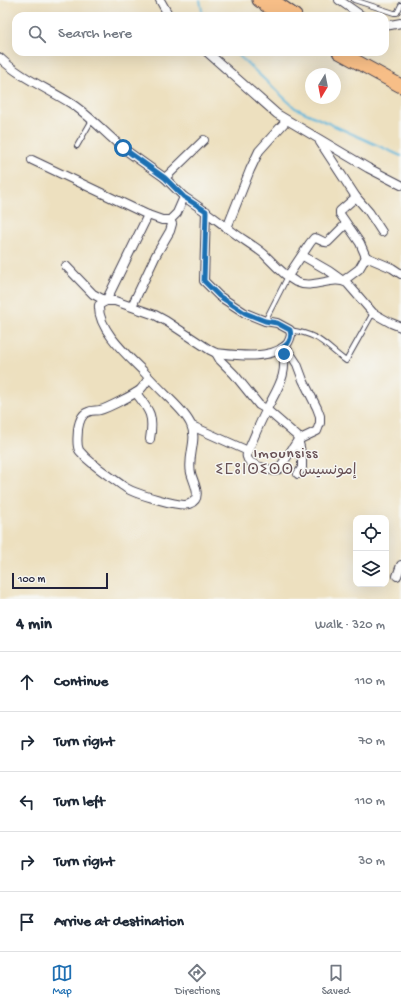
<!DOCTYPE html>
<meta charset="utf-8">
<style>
body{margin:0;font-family:"Gochi Hand","Playpen Sans Arabic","Noto Sans Tifinagh",sans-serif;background:#f6f6f7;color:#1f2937}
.controls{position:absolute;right:12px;bottom:12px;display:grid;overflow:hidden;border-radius:8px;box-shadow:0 4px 16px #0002}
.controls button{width:36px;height:36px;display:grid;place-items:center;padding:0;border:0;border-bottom:1px solid #e0e1e3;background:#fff;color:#1f2937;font:20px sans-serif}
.compass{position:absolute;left:305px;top:68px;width:36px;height:36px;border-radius:50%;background:#fff;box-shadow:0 4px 16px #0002;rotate:190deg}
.scale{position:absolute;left:12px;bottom:10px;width:96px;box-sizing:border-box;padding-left:4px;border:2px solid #22223b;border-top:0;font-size:11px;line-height:14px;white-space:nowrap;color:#22223b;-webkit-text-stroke:3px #f6f6f2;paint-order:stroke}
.stop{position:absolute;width:12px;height:12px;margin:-9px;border:3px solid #1f6fb2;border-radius:50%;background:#fff}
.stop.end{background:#1f6fb2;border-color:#fff;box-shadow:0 1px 4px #0008}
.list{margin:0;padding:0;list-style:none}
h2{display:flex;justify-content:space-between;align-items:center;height:52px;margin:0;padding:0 16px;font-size:17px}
h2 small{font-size:13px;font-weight:400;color:#747a83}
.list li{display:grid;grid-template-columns:26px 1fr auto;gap:12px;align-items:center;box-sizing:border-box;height:60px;padding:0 16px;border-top:1px solid #e0e1e3}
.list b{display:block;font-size:15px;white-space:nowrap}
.list em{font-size:13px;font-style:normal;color:#747a83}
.icon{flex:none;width:22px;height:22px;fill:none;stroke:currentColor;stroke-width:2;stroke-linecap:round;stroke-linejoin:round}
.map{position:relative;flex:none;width:401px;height:599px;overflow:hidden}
.search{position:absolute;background:#fff;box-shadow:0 4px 16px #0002;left:12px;right:12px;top:12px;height:44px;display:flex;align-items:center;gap:10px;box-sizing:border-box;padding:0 14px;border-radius:12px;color:#747a83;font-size:15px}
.sheet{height:352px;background:#fff}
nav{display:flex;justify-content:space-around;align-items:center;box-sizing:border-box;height:56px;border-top:1px solid #e0e1e3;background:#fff;font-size:11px;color:#747a83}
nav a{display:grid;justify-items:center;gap:2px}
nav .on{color:#1f6fb2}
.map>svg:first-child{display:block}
</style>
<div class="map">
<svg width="401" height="599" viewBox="0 0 401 599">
<rect width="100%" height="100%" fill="#f6f6f2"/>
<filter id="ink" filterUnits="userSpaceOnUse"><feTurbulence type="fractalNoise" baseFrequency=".025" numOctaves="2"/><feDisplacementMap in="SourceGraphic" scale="8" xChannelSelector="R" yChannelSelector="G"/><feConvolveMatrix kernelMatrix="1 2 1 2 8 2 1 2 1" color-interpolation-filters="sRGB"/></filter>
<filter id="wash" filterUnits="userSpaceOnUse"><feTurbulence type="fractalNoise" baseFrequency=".012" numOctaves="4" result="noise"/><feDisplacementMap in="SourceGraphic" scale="16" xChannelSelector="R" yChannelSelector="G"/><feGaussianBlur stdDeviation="0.9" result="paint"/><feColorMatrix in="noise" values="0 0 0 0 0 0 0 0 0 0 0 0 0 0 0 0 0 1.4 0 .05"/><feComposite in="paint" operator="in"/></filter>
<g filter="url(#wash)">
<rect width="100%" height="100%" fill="#ede0bf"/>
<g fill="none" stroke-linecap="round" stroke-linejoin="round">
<g stroke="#5fb6dc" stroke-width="2">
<polyline points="200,0 203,16"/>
<polyline points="235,52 295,108 401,156"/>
</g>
</g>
</g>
<g filter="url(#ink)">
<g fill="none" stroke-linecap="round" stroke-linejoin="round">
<g stroke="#403e4f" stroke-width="6">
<g id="service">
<polyline points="354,0 394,13 397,13 401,5"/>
<polyline points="77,146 92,120"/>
<polyline points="265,321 288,276"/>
<path d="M290,330C321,335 323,344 346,361L373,313"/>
</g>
</g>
<g stroke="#403e4f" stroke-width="10">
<g id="minor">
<polyline points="160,0 169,16"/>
<polyline points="339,0 362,16"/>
<polyline points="385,26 401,23"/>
<polyline points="207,52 277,114 368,168 401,185"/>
<path d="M0,58C21,78 47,88 72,104C90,116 105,133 123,148C136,158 151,168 165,178"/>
<polyline points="320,142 356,197 340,211 340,214 360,243 366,257"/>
<path d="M32,160L148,215L162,220H170L177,213L184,197C200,207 214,218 229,229C240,238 253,245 264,254C274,264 283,275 296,282C313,290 333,275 347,283L373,313L391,323L401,327"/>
<polyline points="184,197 165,178 204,140"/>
<polyline points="356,197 369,212 382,232"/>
<polyline points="227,228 250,170 259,151 286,121"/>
<polyline points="303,256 329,271 343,281 359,269 366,257 392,268 401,274"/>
<polyline points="66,266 93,294 106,301 148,215"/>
<path d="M288,276L310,243L314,238C320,238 323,244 328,242L346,224"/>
<polyline points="132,306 156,255 170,231 172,224 170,220"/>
<path d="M282,348C289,374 278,387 267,409C260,422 254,437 248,451C247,453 246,455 247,457C248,465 268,469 275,471L279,469L298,440L317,431L320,423V416L317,408L303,380L297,364L285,346"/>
<polyline points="216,353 220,360 234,374 259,405 266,409 297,436 300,447 302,460 302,468 298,474"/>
<path d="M149,378C146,382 144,386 140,390C135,394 106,409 100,410C96,411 92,410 88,412C81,414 79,423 78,429C78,436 76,444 79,450C80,452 84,455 85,457C98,469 112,478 126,488C134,493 181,508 189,504C204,499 193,482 191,473C187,457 198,440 191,425C187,415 176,405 168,397C160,389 151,380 143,371C128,356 97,329 99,305L106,301H115L155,315L166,321L210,350L216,353C235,355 269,360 285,346C288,344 290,339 291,335L290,330L277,323L265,321L245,313L219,296L204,281L206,211"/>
<path d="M136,393C150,411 154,416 150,439"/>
<polyline points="192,426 248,451"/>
<polyline points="397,576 401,565"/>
</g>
</g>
<g stroke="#403e4f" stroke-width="15">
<g id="trunk">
<polyline points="259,0 281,16"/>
<polyline points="275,2 295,16"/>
<polyline points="339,52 401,86"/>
</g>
</g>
<use href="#service" stroke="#fff" stroke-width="4"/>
<use href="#minor" stroke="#fff" stroke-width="8"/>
<use href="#trunk" stroke="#f7be87" stroke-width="13"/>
</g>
</g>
<g fill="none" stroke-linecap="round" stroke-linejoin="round" filter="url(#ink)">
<path stroke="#1f6fb2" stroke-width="5" d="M123,148L165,178L184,197L206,211L204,281L219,296L245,313L265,321L277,323L290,330C292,337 289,344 282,348L284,354"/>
</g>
<g text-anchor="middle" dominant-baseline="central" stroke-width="3" stroke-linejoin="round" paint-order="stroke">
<g font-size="15" letter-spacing="1" fill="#685155" stroke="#f6f6f2">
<text x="286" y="454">Imounsiss<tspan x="286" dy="17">ⵉⵎⵓⵏⵙⵉⵙⵙ إمونسيس</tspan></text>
</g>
</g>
</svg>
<div class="controls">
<button><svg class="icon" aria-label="locate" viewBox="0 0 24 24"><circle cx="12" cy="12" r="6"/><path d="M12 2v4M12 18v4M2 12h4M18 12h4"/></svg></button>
<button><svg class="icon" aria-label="layers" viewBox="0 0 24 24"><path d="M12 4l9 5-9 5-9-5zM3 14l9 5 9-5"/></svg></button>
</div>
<svg class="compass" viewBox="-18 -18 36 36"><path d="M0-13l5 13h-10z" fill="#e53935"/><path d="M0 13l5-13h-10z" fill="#747a83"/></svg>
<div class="scale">100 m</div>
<div class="stop" style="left:123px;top:148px"></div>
<div class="stop end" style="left:284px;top:354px"></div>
<div class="search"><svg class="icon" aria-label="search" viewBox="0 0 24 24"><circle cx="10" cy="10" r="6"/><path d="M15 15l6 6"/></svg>Search here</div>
</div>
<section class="sheet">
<h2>4 min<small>Walk · 320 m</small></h2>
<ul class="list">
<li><svg class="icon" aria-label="ahead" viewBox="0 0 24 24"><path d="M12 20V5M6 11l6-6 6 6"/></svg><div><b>Continue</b></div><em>110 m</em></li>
<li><svg class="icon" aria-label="right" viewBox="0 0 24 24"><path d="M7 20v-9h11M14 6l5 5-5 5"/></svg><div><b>Turn right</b></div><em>70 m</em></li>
<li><svg class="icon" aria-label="left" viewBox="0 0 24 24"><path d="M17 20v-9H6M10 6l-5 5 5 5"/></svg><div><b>Turn left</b></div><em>110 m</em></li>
<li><svg class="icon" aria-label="right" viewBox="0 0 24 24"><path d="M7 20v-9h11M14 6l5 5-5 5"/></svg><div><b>Turn right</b></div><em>30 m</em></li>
<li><svg class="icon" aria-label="arrive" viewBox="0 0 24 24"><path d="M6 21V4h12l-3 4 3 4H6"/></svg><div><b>Arrive at destination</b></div></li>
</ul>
</section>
<nav>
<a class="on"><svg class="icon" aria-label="map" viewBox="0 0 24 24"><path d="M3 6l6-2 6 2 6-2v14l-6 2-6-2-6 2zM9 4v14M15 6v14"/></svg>Map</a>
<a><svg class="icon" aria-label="directions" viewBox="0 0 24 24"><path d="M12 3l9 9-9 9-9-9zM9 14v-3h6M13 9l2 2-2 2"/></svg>Directions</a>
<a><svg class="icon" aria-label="saved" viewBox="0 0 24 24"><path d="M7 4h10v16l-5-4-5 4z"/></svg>Saved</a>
</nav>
